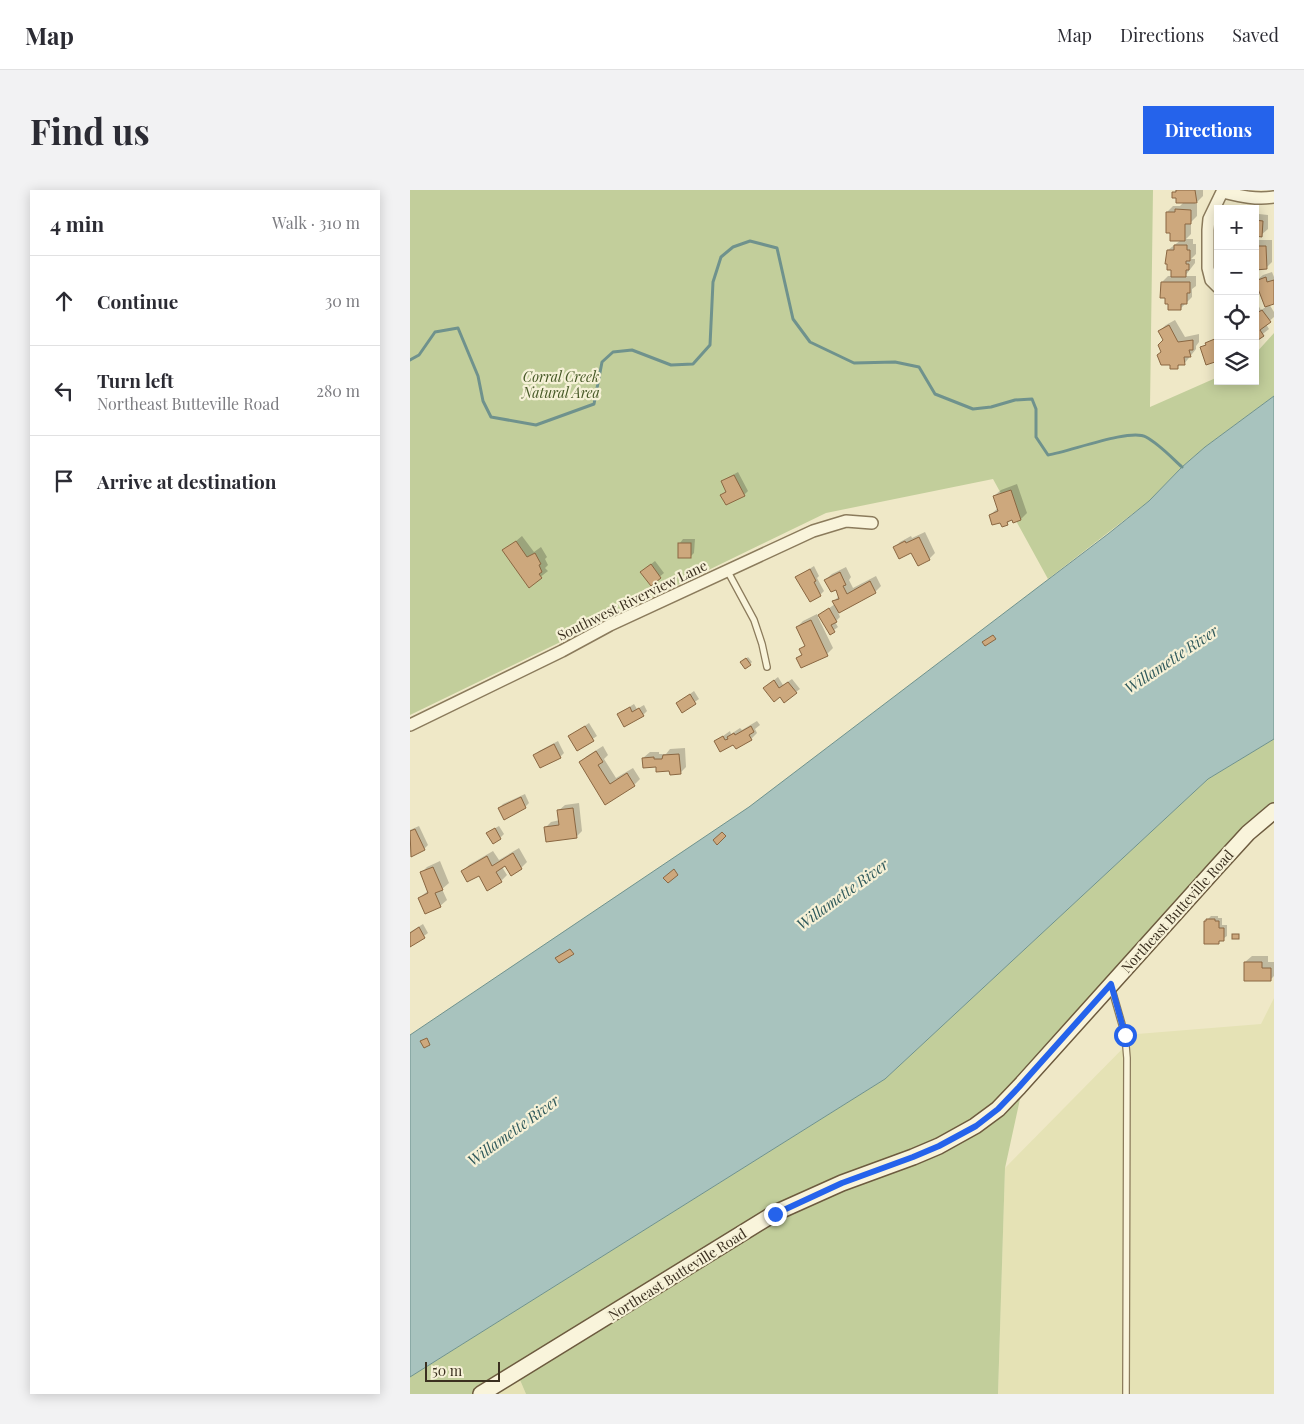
<!DOCTYPE html>
<meta charset="utf-8">
<style>
body{margin:0;font-family:"Playfair Display",serif;background:#f2f2f3;color:#2b2b33}
.controls{position:absolute;right:15px;top:15px;display:grid;overflow:hidden;border-radius:0px;box-shadow:0 2px 12px #0003}
.controls button{width:45px;height:45px;display:grid;place-items:center;padding:0;border:0;border-bottom:1px solid #e1e1e2;background:#fff;color:#2b2b33;font:25px sans-serif}
.scale{position:absolute;left:15px;bottom:12px;width:75px;box-sizing:border-box;padding-left:5px;border:2px solid #3b3020;border-top:0;font-size:14px;line-height:18px;white-space:nowrap;color:#3b3020;-webkit-text-stroke:4px #f6f1d7;paint-order:stroke}
.stop{position:absolute;width:15px;height:15px;margin:-11px;border:4px solid #2563eb;border-radius:50%;background:#fff}
.stop.end{background:#2563eb;border-color:#fff;box-shadow:0 1px 5px #0008}
.list{margin:0;padding:0;list-style:none}
h2{display:flex;justify-content:space-between;align-items:center;height:65px;margin:0;padding:0 20px;font-size:21px}
h2 small{font-size:16px;font-weight:400;color:#7c7c81}
.list li{display:grid;grid-template-columns:32px 1fr auto;gap:15px;align-items:center;box-sizing:border-box;height:90px;padding:0 20px;border-top:1px solid #e1e1e2}
.list b{display:block;font-size:19px;white-space:nowrap}
.list p{margin:0;font-size:16px;white-space:nowrap;color:#7c7c81}
.list em{font-size:16px;font-style:normal;color:#7c7c81}
.icon{flex:none;width:28px;height:28px;fill:none;stroke:currentColor;stroke-width:2;stroke-linecap:round;stroke-linejoin:round}
.map{position:relative;flex:none;width:864px;height:1204px;overflow:hidden;border-radius:0px}
header{display:flex;align-items:center;gap:30px;box-sizing:border-box;height:70px;padding:0 25px;background:#fff;border-bottom:1px solid #e1e1e2}
header strong{font-size:24px}
nav{display:flex;gap:28px;margin-inline-start:auto;font-size:18px}
.intro{display:flex;align-items:center;justify-content:space-between;box-sizing:border-box;height:120px;padding:0 30px}
h1{margin:0;font-size:35px}
.button{padding:12px 22px;border-radius:0px;background:#2563eb;color:#fff;font-size:18px;font-weight:700}
main{display:flex;gap:30px;padding:0 30px}
aside{flex:1;background:#fff;border-radius:0px;box-shadow:0 2px 12px #0003}
.map>svg:first-child{display:block}
</style>
<header>
<strong>Map</strong>
<nav><a>Map</a><a>Directions</a><a>Saved</a></nav>
</header>
<div class="intro"><h1>Find us</h1><a class="button">Directions</a></div>
<main>
<aside>
<h2>4 min<small>Walk · 310 m</small></h2>
<ul class="list">
<li><svg class="icon" aria-label="ahead" viewBox="0 0 24 24"><path d="M12 20V5M6 11l6-6 6 6"/></svg><div><b>Continue</b></div><em>30 m</em></li>
<li><svg class="icon" aria-label="left" viewBox="0 0 24 24"><path d="M17 20v-9H6M10 6l-5 5 5 5"/></svg><div><b>Turn left</b><p>Northeast Butteville Road</p></div><em>280 m</em></li>
<li><svg class="icon" aria-label="arrive" viewBox="0 0 24 24"><path d="M6 21V4h12l-3 4 3 4H6"/></svg><div><b>Arrive at destination</b></div></li>
</ul>
</aside>
<div class="map">
<svg width="864" height="1204" viewBox="0 0 864 1204">
<rect width="100%" height="100%" fill="#efe8c7"/>
<g fill="#e5e2b5">
<polygon points="864,808 864,1204 588,1204 595,978 727,844 851,834"/>
<polygon points="110,1190 116,1204 88,1204"/>
</g>
<g fill="#c2ce9b">
<polygon points="0,0 743,0 740,217 808,187 808,191 845,191 845,164 864,143 864,206 795,257 772,277 739,311 638,389 583,289 416,323 0,525"/>
<polygon points="864,549 864,616 647,844 610,909 595,978 588,1204 116,1204 110,1190 103,1179 63,1204 0,1204 0,1187 475,889 798,589"/>
</g>
<polygon fill="#a8c3be" stroke="#6f928d" points="864,206 864,549 798,589 475,889 0,1187 0,845 339,617 698,344 739,311 772,277 795,257"/>
<g fill="#0003">
<polygon points="766,0 793,0 793,6 785,14 787,14 787,26 781,32 781,44 776,49 783,49 783,54 786,54 786,64 781,69 785,69 785,73 775,86 786,86 786,96 782,99 782,107 771,118 759,113 752,92 758,86 763,86 758,60 771,50 757,22 763,16 770,16 774,12 764,3"/>
<polygon points="845,22 849,22 849,24 858,25 858,39 851,45 845,45"/>
<polygon points="845,50 862,50 862,72 856,78 845,78"/>
<polygon points="862,82 864,87 864,112 859,114 864,122 864,127 856,134 859,139 845,150 845,117 848,115 851,120 856,117 846,91 853,85"/>
<polygon points="765,130 775,147 789,144 789,152 786,156 786,159 774,174 771,174 767,177 761,174 752,161 755,150 749,141 756,135"/>
<polygon points="328,282 338,301 334,305 312,305 316,301 312,291"/>
<polygon points="607,294 617,323 611,329 604,331 602,328 597,334 580,325 588,318 584,306 591,300"/>
<polygon points="515,342 525,363 519,369 502,361 484,358 490,352 501,346 502,348"/>
<polygon points="112,346 124,362 131,357 137,367 135,369 138,375 135,378 138,381 119,396 94,361"/>
<polygon points="273,349 285,349 284,363 280,367 270,353"/>
<polygon points="245,371 254,383 241,394 236,378"/>
<polygon points="404,376 409,386 407,388 414,401 410,405 387,387"/>
<polygon points="436,377 441,387 439,390 443,398 466,386 471,396 465,402 428,422 430,427 425,432 428,437 420,443 410,426 408,427 423,458 417,464 387,468 393,463 391,459 396,454 387,437 393,431 407,424 408,426 425,414 424,411 429,406 426,399 415,390 422,384"/>
<polygon points="338,467 342,472 340,474 333,471"/>
<polygon points="368,487 373,495 382,489 390,499 374,511 359,494"/>
<polygon points="284,501 289,509 272,521 268,513"/>
<polygon points="224,514 227,519 234,515 237,521 233,525 208,524"/>
<polygon points="347,531 350,535 345,539 347,543 341,549 324,553 306,551 320,541 321,544 330,538 332,540"/>
<polygon points="179,533 187,546 168,559 160,546"/>
<polygon points="148,551 154,563 150,567 125,565 129,561"/>
<polygon points="193,556 198,565 194,569 206,588 223,578 230,589 224,595 196,613 171,572 177,566"/>
<polygon points="275,558 276,577 270,583 247,576 233,568 240,562 249,562 249,564 256,564 260,559"/>
<polygon points="115,604 119,613 115,617 89,618 93,614"/>
<polygon points="169,613 172,641 166,647 135,638 141,632 150,630 148,621 155,615"/>
<polygon points="9,636 18,655 14,659 1,665 0,640"/>
<polygon points="89,636 94,644 90,648 82,640"/>
<polygon points="109,658 117,672 111,678 96,675 92,677 97,685 91,691 53,681 59,675 83,661 89,670"/>
<polygon points="30,671 39,693 32,699 37,710 30,716 9,708 19,700 11,683 17,677"/>
<polygon points="801,726 808,726 808,728 812,728 812,735 817,735 817,746 808,752 795,732"/>
<polygon points="13,734 18,743 0,756 0,742"/>
<polygon points="842,766 858,766 858,772 864,772 864,786 861,789 835,772"/>
</g>
<g fill="none" stroke-linecap="round" stroke-linejoin="round">
<path stroke="#6f928d" stroke-width="3" d="M0,170L9,165L25,142L48,138L68,186L73,211L81,227L126,235L184,214L192,172L203,162L222,160L261,175L283,174L300,155L303,92L311,67L323,57L340,51L367,58L383,129L400,152L444,173L485,172L509,177L525,204L563,219L581,217L605,210L622,209L626,219V247L638,265C659,262 720,238 736,247C749,254 761,267 772,277"/>
</g>
<g fill="#cda87d" stroke="#8a6742">
<polygon points="766,0 785,0 787,13 766,13 766,8 762,8 762,2 766,2"/>
<polygon points="765,19 781,20 781,34 775,34 775,51 760,51 760,43 756,43 756,22 765,22"/>
<polygon points="845,30 853,31 852,47 845,46"/>
<polygon points="764,55 777,55 777,60 780,60 780,71 776,71 776,74 779,74 779,80 776,80 776,87 761,87 761,80 757,80 757,74 755,74 757,60 764,60"/>
<polygon points="845,56 856,56 857,79 845,80"/>
<polygon points="856,87 857,92 864,90 864,114 855,117 845,91"/>
<polygon points="751,92 780,92 780,103 777,103 777,114 771,114 771,120 758,120 758,114 755,114 755,108 750,108"/>
<polygon points="852,120 861,132 850,140 854,146 845,152 845,124"/>
<polygon points="759,135 768,152 783,150 783,160 779,160 781,167 774,167 775,175 768,175 768,179 760,179 760,175 751,175 747,165 751,162 748,155 753,150 748,141"/>
<polygon points="808,141 808,171 796,175 790,157 796,155 795,153 807,148 805,142"/>
<polygon points="324,285 335,306 316,315 310,305 316,302 311,291"/>
<polygon points="601,300 611,330 603,333 602,330 597,332 598,335 592,337 590,333 582,335 579,325 588,321 583,306"/>
<polygon points="509,347 520,370 508,376 501,363 489,369 483,357 495,351 496,353"/>
<polygon points="106,351 117,367 125,363 131,374 129,375 132,382 129,384 132,388 119,398 92,360"/>
<rect x="268" y="353" width="13" height="15"/>
<polygon points="241,374 251,388 241,396 230,382"/>
<polygon points="400,379 406,391 404,392 411,406 400,412 385,387"/>
<polygon points="430,382 436,395 433,396 437,404 460,391 466,403 429,423 422,411 429,409 426,400 421,402 414,390"/>
<polygon points="419,418 427,432 421,435 425,442 420,445 408,425"/>
<polygon points="401,430 418,466 391,478 386,468 392,465 389,459 395,456 386,437"/>
<polygon points="583,445 586,449 575,456 572,452"/>
<polygon points="336,468 341,475 335,479 330,472"/>
<polygon points="364,490 369,498 378,492 387,503 374,513 370,507 364,512 353,498"/>
<polygon points="280,504 286,514 272,523 266,513"/>
<polygon points="220,517 222,522 229,518 234,526 214,537 207,524"/>
<polygon points="175,536 184,551 167,561 158,546"/>
<polygon points="341,536 344,542 339,545 342,550 326,559 323,555 310,562 304,551 313,546 315,550 318,549 317,547 324,543 325,545"/>
<polygon points="144,554 151,568 130,578 123,565"/>
<polygon points="186,561 193,572 188,575 200,594 217,583 225,596 195,615 169,572"/>
<polygon points="269,564 271,584 260,585 259,581 246,582 246,577 233,578 232,568 244,567 244,569 252,569 253,565"/>
<polygon points="111,607 116,618 94,630 88,618"/>
<polygon points="163,618 167,648 136,652 134,637 149,635 147,620"/>
<polygon points="85,638 91,649 83,654 76,643"/>
<polygon points="5,639 15,660 1,667 0,641"/>
<polygon points="312,642 316,646 307,655 303,650"/>
<polygon points="103,663 112,679 101,686 95,676 86,682 92,692 77,701 69,686 57,692 51,681 77,666 82,676"/>
<polygon points="23,677 33,700 25,703 31,717 15,724 8,708 18,703 10,682"/>
<polygon points="264,679 268,685 258,693 253,688"/>
<polygon points="796,729 805,729 805,731 809,731 809,738 814,738 814,751 809,751 809,754 794,754 794,731 796,731"/>
<polygon points="9,737 15,748 0,757 0,743"/>
<rect x="822" y="744" width="7" height="5"/>
<polygon points="160,759 164,764 149,773 145,768"/>
<polygon points="834,772 852,772 852,778 861,778 861,791 834,791"/>
<polygon points="17,848 20,855 14,858 10,851"/>
</g>
<g fill="none" stroke-linecap="round" stroke-linejoin="round">
<g stroke="#8b7b5c" stroke-width="8">
<g id="lane">
<polyline points="317,380 344,430 352,454 357,477"/>
<polyline points="701,796 715,845 717,868 716,1204"/>
</g>
</g>
<g stroke="#8b7b5c" stroke-width="14">
<g id="street">
<path d="M813,2C830,6 846,10 864,7"/>
<polyline points="808,97 801,90 798,78 798,40 799,29 813,0"/>
<polyline points="0,535 152,461 200,435 403,341 436,331 462,333"/>
</g>
</g>
<g stroke="#6d5b3f" stroke-width="18">
<polyline id="secondary" points="71,1204 365,1023 432,993 503,967 529,956 565,936 588,919 609,897 806,678 838,643 864,621"/>
</g>
<use href="#lane" stroke="#f9f4db" stroke-width="5.5"/>
<use href="#street" stroke="#f9f4db" stroke-width="11"/>
<use href="#secondary" stroke="#f9f4db" stroke-width="15"/>
</g>
<g fill="none" stroke-linecap="round" stroke-linejoin="round">
<polyline stroke="#2563eb" stroke-width="6" points="365,1024 432,993 503,967 529,956 566,936 588,919 609,897 701,794 715,845"/>
</g>
<g text-anchor="middle" dominant-baseline="central" stroke-width="4.5" stroke-linejoin="round" paint-order="stroke">
<g font-size="14" font-style="italic" fill="#465826" stroke="#f6f1d7">
<text x="151" y="186">Corral Creek<tspan x="151" dy="16">Natural Area</tspan></text>
</g>
<g font-size="14" fill="#3b3020" stroke="#f6f1d7">
<text transform="translate(222 410) rotate(-26)">Southwest Riverview Lane</text>
<text transform="translate(767 721) rotate(-48)">Northeast Butteville Road</text>
<text transform="translate(267 1084) rotate(-32)">Northeast Butteville Road</text>
</g>
<g font-size="15" font-style="italic" fill="#2f595b" stroke="#f6f1d7">
<text transform="translate(761 469) rotate(-34)">Willamette River</text>
<text transform="translate(432 704) rotate(-36)">Willamette River</text>
<text transform="translate(103 940) rotate(-36)">Willamette River</text>
</g>
</g>
</svg>
<div class="controls">
<button>+</button>
<button>−</button>
<button><svg class="icon" aria-label="locate" viewBox="0 0 24 24"><circle cx="12" cy="12" r="6"/><path d="M12 2v4M12 18v4M2 12h4M18 12h4"/></svg></button>
<button><svg class="icon" aria-label="layers" viewBox="0 0 24 24"><path d="M12 4l9 5-9 5-9-5zM3 14l9 5 9-5"/></svg></button>
</div>
<div class="scale">50 m</div>
<div class="stop" style="left:715px;top:845px"></div>
<div class="stop end" style="left:365px;top:1024px"></div>
</div>
</main>
